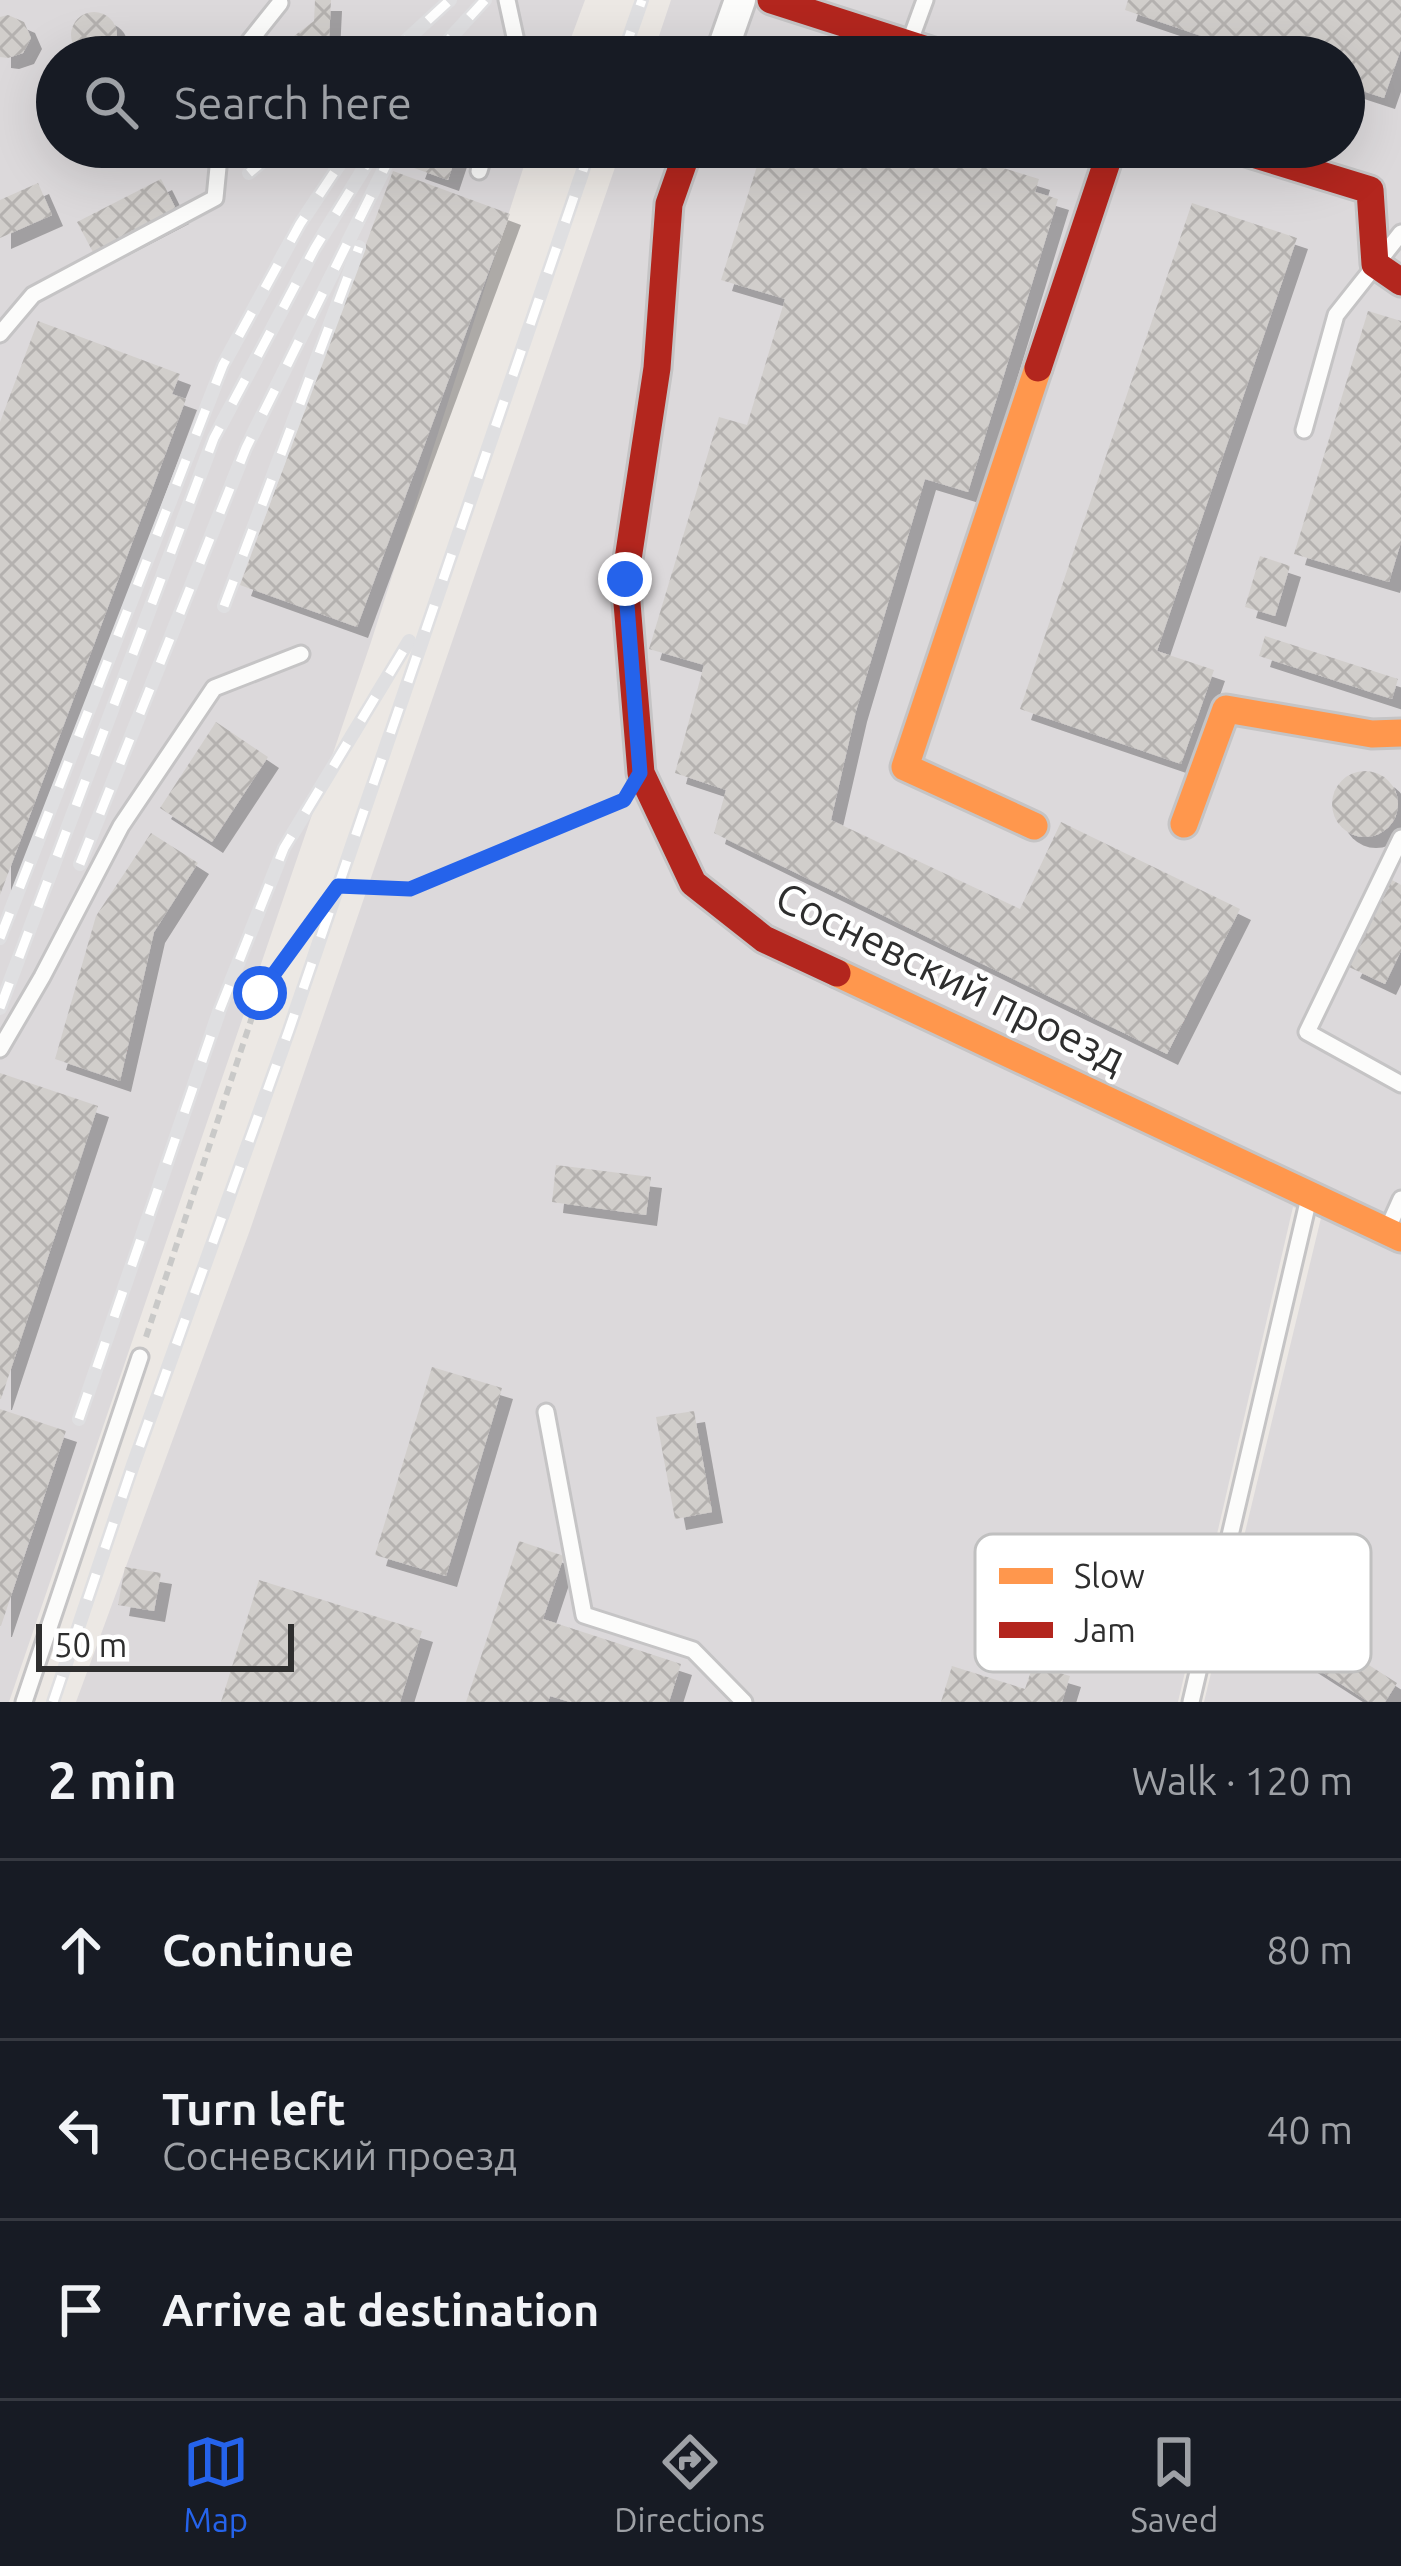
<!DOCTYPE html>
<meta charset="utf-8">
<style>
body{margin:0;font-family:Ubuntu,sans-serif;background:#242831;color:#f1f3f6}
.scale{position:absolute;left:36px;bottom:30px;width:258px;box-sizing:border-box;padding-left:12px;border:6px solid #2e2e2e;border-top:0;font-size:33px;line-height:42px;white-space:nowrap;color:#2e2e2e;-webkit-text-stroke:9px #fff;paint-order:stroke}
.stop{position:absolute;width:36px;height:36px;margin:-27px;border:9px solid #2563eb;border-radius:50%;background:#fff}
.stop.end{background:#2563eb;border-color:#fff;box-shadow:0 3px 12px #0008}
.list{margin:0;padding:0;list-style:none}
h2{display:flex;justify-content:space-between;align-items:center;height:156px;margin:0;padding:0 48px;font-size:51px}
h2 small{font-size:39px;font-weight:400;color:#9ea1a6}
.list li{display:grid;grid-template-columns:78px 1fr auto;gap:36px;align-items:center;box-sizing:border-box;height:180px;padding:0 48px;border-top:3px solid #363941}
.list b{display:block;font-size:45px;white-space:nowrap}
.list p{margin:0;font-size:39px;white-space:nowrap;color:#9ea1a6}
.list em{font-size:39px;font-style:normal;color:#9ea1a6}
.icon{flex:none;width:66px;height:66px;fill:none;stroke:currentColor;stroke-width:2;stroke-linecap:round;stroke-linejoin:round}
.map{position:relative;flex:none;width:1401px;height:1702px;overflow:hidden}
.search{position:absolute;background:#171b24;box-shadow:0 12px 48px #0002;left:36px;right:36px;top:36px;height:132px;display:flex;align-items:center;gap:30px;box-sizing:border-box;padding:0 42px;border-radius:66px;color:#9ea1a6;font-size:45px}
.sheet{height:696px;background:#171b24}
nav{display:flex;justify-content:space-around;align-items:center;box-sizing:border-box;height:168px;border-top:3px solid #363941;background:#171b24;font-size:33px;color:#9ea1a6}
nav a{display:grid;justify-items:center;gap:6px}
nav .on{color:#2563eb}
.map>svg:first-child{display:block}
</style>
<div class="map">
<svg width="1401" height="1702" viewBox="0 0 1401 1702">
<defs>
<pattern id="building-cross-hatch" width="8" height="8" patternUnits="userSpaceOnUse" patternTransform="scale(3)"><rect width="8" height="8" fill="#d1cecb"/><path d="M0 0l8 8M0 8l8-8" fill="none" stroke="#b4b1af"/></pattern>
<filter id="shadow"><feDropShadow dx="11" dy="11" stdDeviation="0" flood-color="#0004"/></filter>
</defs>
<rect width="100%" height="100%" fill="#ece8e4"/>
<g fill="#dcd9db">
<polygon points="0,0 585,0 564,57 57,57 57,147 530,147 371,642 9,1702 0,1702"/>
<polygon points="671,0 1401,0 1401,1702 1204,1702 1321,1218 1293,1207 1178,1702 76,1702 250,1230 622,147 1344,147 1344,57 652,57"/>
</g>
<g fill="url(#building-cross-hatch)" filter="url(#shadow)">
<polygon points="315,0 331,0 329,41 340,57 266,57 314,21"/>
<polygon points="1128,0 1401,0 1401,49 1384,98 1344,85 1344,57 1263,57 1125,10"/>
<circle cx="94" cy="35" r="23"/>
<polygon points="8,15 24,22 31,38 23,53 8,58 0,57 0,17"/>
<polygon points="422,147 459,147 448,180 414,168"/>
<polygon points="763,147 934,147 1039,179 1035,192 1058,199 968,492 925,479 856,711 831,820 1020,909 1061,822 1240,909 1167,1054 714,833 726,790 675,773 704,665 649,649 719,417 747,425 785,299 721,280"/>
<polygon points="393,171 510,214 357,627 240,585"/>
<polygon points="161,179 178,213 95,256 77,222"/>
<polygon points="38,183 52,215 0,238 0,200"/>
<polygon points="1192,203 1297,238 1157,651 1214,670 1181,764 1020,709"/>
<polygon points="1368,311 1401,321 1401,542 1389,582 1294,554"/>
<polygon points="38,321 180,374 172,394 186,399 0,895 0,422"/>
<polygon points="1260,556 1290,566 1275,616 1245,607"/>
<polygon points="1265,636 1398,679 1392,699 1259,656"/>
<polygon points="216,722 268,757 212,842 160,808"/>
<circle cx="1365" cy="804" r="33"/>
<polygon points="151,833 198,863 154,932 120,1081 55,1059 96,916"/>
<polygon points="1392,880 1401,885 1401,951 1385,984 1349,967"/>
<polygon points="0,1073 98,1106 1,1399 0,1399"/>
<polygon points="556,1165 651,1177 646,1215 552,1202"/>
<polygon points="432,1367 502,1388 446,1576 375,1555"/>
<polygon points="0,1409 66,1431 1,1626 0,1626"/>
<polygon points="694,1411 712,1512 675,1519 656,1417"/>
<polygon points="519,1541 564,1556 543,1619 681,1664 669,1702 570,1702 550,1696 548,1702 466,1702"/>
<polygon points="125,1567 161,1573 154,1611 118,1605"/>
<polygon points="259,1580 422,1631 400,1702 221,1702"/>
<polygon points="1269,1601 1397,1683 1385,1702 1369,1702 1252,1627"/>
<polygon points="1033,1665 1070,1676 1062,1702 941,1702 952,1666 1025,1689"/>
</g>
<g fill="none" stroke-linecap="round" stroke-linejoin="round">
<g stroke="#c5c4c5" stroke-width="21">
<g id="lane">
<polyline points="507,0 517,46 514,57"/>
<polyline points="910,41 925,0"/>
<polyline points="237,57 280,3"/>
<polyline points="479,171 486,147"/>
<polyline points="0,334 33,295 215,198 220,147"/>
<polyline points="1304,430 1336,315 1401,233"/>
<polyline points="1401,838 1307,1032 1401,1084"/>
<polyline points="0,1049 42,977 121,826 214,688 301,654"/>
<polyline points="1388,1228 1401,1199"/>
<polyline points="546,1412 584,1615 693,1650 744,1702"/>
<polyline points="24,1702 140,1357"/>
<polyline points="1191,1702 1309,1198"/>
</g>
</g>
<g stroke="#c5c4c5" stroke-width="36">
<polyline id="street" points="720,57 740,0"/>
</g>
<g stroke="#c5c4c5" stroke-width="33">
<g id="slow">
<polyline points="1184,824 1226,709 1372,734 1401,733"/>
<polyline points="1034,826 905,767 1038,368"/>
<polyline points="837,973 1401,1238"/>
</g>
</g>
<g stroke="#c5c4c5" stroke-width="33">
<g id="jam">
<polyline points="771,0 949,57"/>
<polyline points="689,147 669,204 657,368 625,579 641,773 693,883 764,939 837,973"/>
<polyline points="1230,147 1370,190 1375,264 1401,282"/>
<polyline points="1038,368 1112,147"/>
</g>
</g>
<polyline stroke="#c9c9c8" stroke-width="6" stroke-dasharray="9 6" stroke-linecap="butt" points="146,1337 260,993 338,887 410,889 617,802"/>
<use href="#lane" stroke="#fcfcfb" stroke-width="15"/>
<use href="#street" stroke="#fcfcfb" stroke-width="30"/>
<use href="#slow" stroke="#ff974d" stroke-width="27"/>
<use href="#jam" stroke="#b3261e" stroke-width="27"/>
<g stroke="#dfdfe1" stroke-width="14">
<g id="rail">
<polyline points="388,57 450,0"/>
<polyline points="433,57 485,0"/>
<polyline points="622,57 642,0"/>
<polyline points="249,173 280,147"/>
<polyline points="224,606 359,247"/>
<polyline points="80,864 246,448 395,147"/>
<polyline points="0,938 223,365 300,224 351,147"/>
<polyline points="0,1008 214,438 315,248 377,147"/>
<polyline points="79,1419 220,1009 284,848 409,641"/>
<polyline points="53,1702 133,1465 289,1030 591,147"/>
</g>
</g>
<use href="#rail" stroke="#fff" stroke-width="9" stroke-dasharray="27" stroke-linecap="butt"/>
</g>
<g fill="none" stroke-linecap="round" stroke-linejoin="round">
<polyline stroke="#2563eb" stroke-width="15" points="260,993 338,886 410,889 624,800 640,773 625,579"/>
</g>
<g text-anchor="middle" dominant-baseline="central" stroke-width="9" stroke-linejoin="round" paint-order="stroke">
<g font-size="42" fill="#2e2e2e" stroke="#fff">
<text transform="translate(951 977) rotate(26)">Сосневский проезд</text>
</g>
</g>
<rect x="975" y="1534" width="396" height="138" rx="18" fill="#fff" stroke="#c0c0c0" stroke-width="3"/>
<rect x="999" y="1568" width="54" height="16" fill="#ff974d"/>
<rect x="999" y="1622" width="54" height="16" fill="#b3261e"/>
<g font-size="33" fill="#2e2e2e">
<text x="1074" y="1588">Slow</text>
<text x="1074" y="1642">Jam</text>
</g>
</svg>
<div class="scale">50 m</div>
<div class="stop" style="left:260px;top:993px"></div>
<div class="stop end" style="left:625px;top:579px"></div>
<div class="search"><svg class="icon" aria-label="search" viewBox="0 0 24 24"><circle cx="10" cy="10" r="6"/><path d="M15 15l6 6"/></svg>Search here</div>
</div>
<section class="sheet">
<h2>2 min<small>Walk · 120 m</small></h2>
<ul class="list">
<li><svg class="icon" aria-label="ahead" viewBox="0 0 24 24"><path d="M12 20V5M6 11l6-6 6 6"/></svg><div><b>Continue</b></div><em>80 m</em></li>
<li><svg class="icon" aria-label="left" viewBox="0 0 24 24"><path d="M17 20v-9H6M10 6l-5 5 5 5"/></svg><div><b>Turn left</b><p>Сосневский проезд</p></div><em>40 m</em></li>
<li><svg class="icon" aria-label="arrive" viewBox="0 0 24 24"><path d="M6 21V4h12l-3 4 3 4H6"/></svg><div><b>Arrive at destination</b></div></li>
</ul>
</section>
<nav>
<a class="on"><svg class="icon" aria-label="map" viewBox="0 0 24 24"><path d="M3 6l6-2 6 2 6-2v14l-6 2-6-2-6 2zM9 4v14M15 6v14"/></svg>Map</a>
<a><svg class="icon" aria-label="directions" viewBox="0 0 24 24"><path d="M12 3l9 9-9 9-9-9zM9 14v-3h6M13 9l2 2-2 2"/></svg>Directions</a>
<a><svg class="icon" aria-label="saved" viewBox="0 0 24 24"><path d="M7 4h10v16l-5-4-5 4z"/></svg>Saved</a>
</nav>
